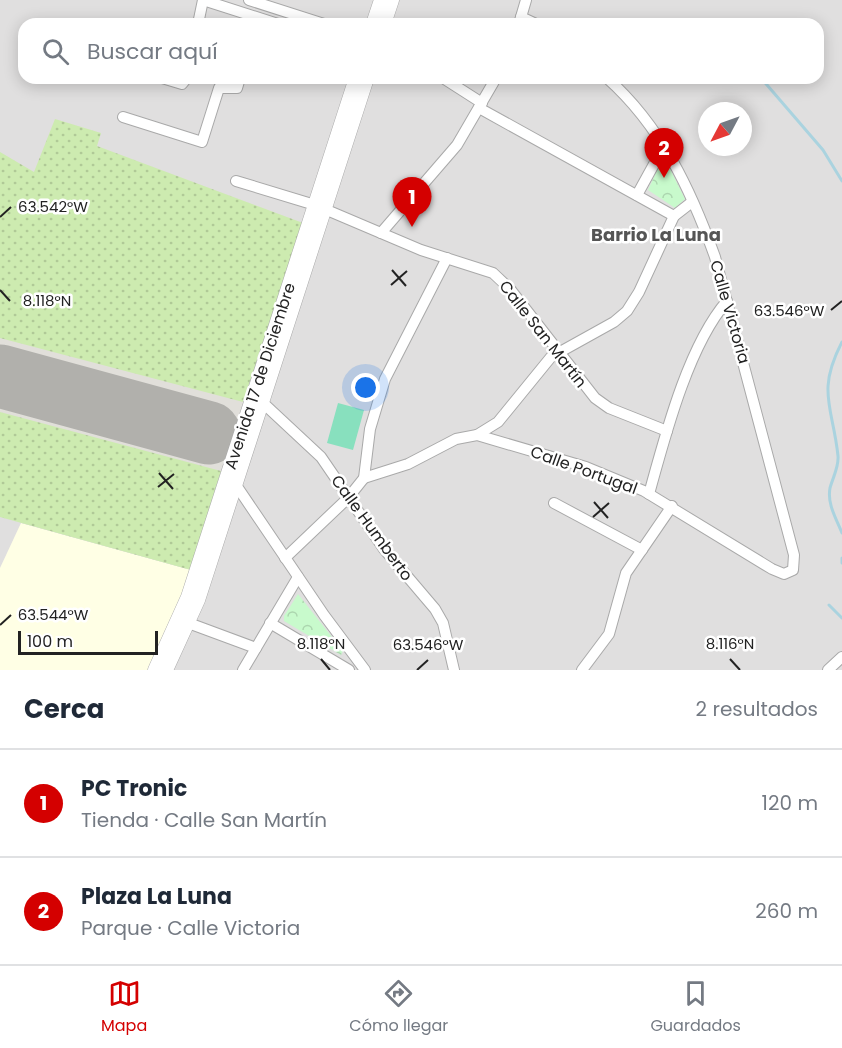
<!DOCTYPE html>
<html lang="es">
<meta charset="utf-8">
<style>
body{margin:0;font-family:Poppins,sans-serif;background:#f6f6f7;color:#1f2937}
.compass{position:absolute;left:698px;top:102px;width:54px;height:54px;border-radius:50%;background:#fff;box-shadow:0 3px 15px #0003;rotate:229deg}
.scale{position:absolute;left:18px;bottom:15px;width:140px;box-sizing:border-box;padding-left:6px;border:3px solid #222;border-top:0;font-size:16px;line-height:21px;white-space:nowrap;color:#222;-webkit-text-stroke:4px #fff;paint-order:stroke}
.you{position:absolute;left:366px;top:388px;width:21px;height:21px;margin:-15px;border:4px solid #fff;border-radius:50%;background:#1a73e8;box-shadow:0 0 0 9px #1a73e833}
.badge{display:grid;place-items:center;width:39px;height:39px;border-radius:50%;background:#d40000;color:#fff;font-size:20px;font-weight:700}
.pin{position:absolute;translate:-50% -50px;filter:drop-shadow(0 2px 3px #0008)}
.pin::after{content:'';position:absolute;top:32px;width:21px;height:18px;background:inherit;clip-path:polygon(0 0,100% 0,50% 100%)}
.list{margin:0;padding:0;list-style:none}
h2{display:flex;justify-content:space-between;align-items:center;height:78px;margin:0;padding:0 24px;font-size:26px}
h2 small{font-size:20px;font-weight:400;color:#747a83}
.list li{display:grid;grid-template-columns:39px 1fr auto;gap:18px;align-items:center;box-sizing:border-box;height:108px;padding:0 24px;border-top:2px solid #e0e1e3}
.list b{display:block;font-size:22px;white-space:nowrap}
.list p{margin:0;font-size:20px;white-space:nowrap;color:#747a83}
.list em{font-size:20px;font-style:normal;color:#747a83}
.icon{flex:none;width:33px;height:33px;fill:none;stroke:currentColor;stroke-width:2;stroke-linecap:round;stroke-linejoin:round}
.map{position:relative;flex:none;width:842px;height:670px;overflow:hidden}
.search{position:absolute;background:#fff;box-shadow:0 3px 15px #0003;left:18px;right:18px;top:18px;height:66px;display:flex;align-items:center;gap:15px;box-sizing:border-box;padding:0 21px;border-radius:18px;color:#747a83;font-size:22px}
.sheet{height:294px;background:#fff}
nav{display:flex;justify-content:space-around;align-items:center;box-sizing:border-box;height:84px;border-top:2px solid #e0e1e3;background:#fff;font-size:16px;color:#747a83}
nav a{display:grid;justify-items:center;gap:3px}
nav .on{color:#d40000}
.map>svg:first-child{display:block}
</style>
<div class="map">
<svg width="842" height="670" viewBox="0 0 842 670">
<defs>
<pattern id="grass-dots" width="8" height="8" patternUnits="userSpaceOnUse" patternTransform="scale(1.5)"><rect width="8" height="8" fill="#cdebb0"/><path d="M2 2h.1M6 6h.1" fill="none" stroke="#b0c997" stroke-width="1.8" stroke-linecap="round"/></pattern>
<pattern id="park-crowns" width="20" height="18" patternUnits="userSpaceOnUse" patternTransform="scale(1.5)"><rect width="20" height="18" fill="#c8facc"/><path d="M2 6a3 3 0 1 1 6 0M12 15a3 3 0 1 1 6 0" fill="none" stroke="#acd6af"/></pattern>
</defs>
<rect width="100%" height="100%" fill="#f2efe9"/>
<path fill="#e0dfdf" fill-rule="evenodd" d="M0,0H842V670H0ZM24,24H818V78H24ZM707,111H743V147H707Z"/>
<polygon fill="#ffffe5" points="21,523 191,570 181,603 150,670 0,670 0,568"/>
<polygon fill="#e1dfda" points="55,119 101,133 97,146 303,223 221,471 191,570 0,517 0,152 34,172"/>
<g fill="url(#grass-dots)">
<polygon points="55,119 101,133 97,146 303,223 243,402 0,338 0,152 34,172"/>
<polygon points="0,412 221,471 191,570 0,517"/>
</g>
<g fill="url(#park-crowns)">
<polygon points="666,161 685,199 675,208 648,190 659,166"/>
<polygon points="298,594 343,651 341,655 284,621 284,616"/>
</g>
<polygon fill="#88e0be" points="338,403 364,410 353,450 327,443"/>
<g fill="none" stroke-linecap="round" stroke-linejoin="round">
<g stroke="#aad3df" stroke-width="3">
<polyline points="761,78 823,150 842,181"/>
<path d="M842,342C816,392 833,407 838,456C839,467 833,477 830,488C827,504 836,518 842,533"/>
<polyline points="842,558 842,563"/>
<polyline points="829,605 842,618"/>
</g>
<polyline stroke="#b1b0ac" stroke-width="63" points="0,376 209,433"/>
<g stroke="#a9a9a9" stroke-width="12">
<g id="minor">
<polyline points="203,0 278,24"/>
<polyline points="249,0 324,24"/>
<polyline points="521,17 536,24"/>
<polyline points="198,24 203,0"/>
<polyline points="519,24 526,0"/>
<polyline points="162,78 182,84 187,78"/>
<polyline points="443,78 482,103"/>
<polyline points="479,108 674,216"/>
<polyline points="123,117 202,142 219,88 237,88 240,78"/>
<polyline points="236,181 315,205 421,250 493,273 510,289 595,398 609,408 667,431"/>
<polyline points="637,195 664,146"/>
<polyline points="381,233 457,145 496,78"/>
<polyline points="262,402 321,457 384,549 435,609 443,623 454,670"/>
<polyline points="477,435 498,422 551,357 614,322 627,311 639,292 674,216 692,202"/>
<path d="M364,478L408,464L456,439L477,435L586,467L644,491L772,569L784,574L793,570L794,555L715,257C691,190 661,126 607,78"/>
<polyline points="236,485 324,615 365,670"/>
<path d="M649,494C665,436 688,346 727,301"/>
<polyline points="554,503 642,550"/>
<polyline points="285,558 348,498 364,478 370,429 385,379 447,258"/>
<polyline points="183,621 256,648"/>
<polyline points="270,623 349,670"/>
<polyline points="243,670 298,577"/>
<polyline points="582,670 609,634 626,573 672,506"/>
<polyline points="828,670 842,657"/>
</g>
</g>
<g stroke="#a9a9a9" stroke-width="15">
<g id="tertiary">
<polyline points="373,24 381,0"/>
<polyline points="384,24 392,0"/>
<polyline points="155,670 188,597 356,78"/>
<polyline points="166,670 198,600 367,78"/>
</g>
</g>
<use href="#minor" stroke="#fff" stroke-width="10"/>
<use href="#tertiary" stroke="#fff" stroke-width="14"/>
</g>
<path fill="none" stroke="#222" stroke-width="2" d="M0,217L11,207M392,270L406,286M391,285L407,271M0,290L10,301M831,310L842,301M159,473L173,489M158,487L174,474M594,502L608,518M593,517L609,503M0,625L11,615M321,659L330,670M730,659L740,670M417,670L428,660"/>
<g text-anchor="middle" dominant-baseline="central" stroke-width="5" stroke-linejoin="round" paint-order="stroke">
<g font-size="16" fill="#222" stroke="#fff">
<text transform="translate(730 312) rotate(74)">Calle Victoria</text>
<text transform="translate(543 334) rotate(52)">Calle San Martín</text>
<text transform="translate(260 376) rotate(-72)">Avenida 17 de Diciembre</text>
<text transform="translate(584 470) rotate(20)">Calle Portugal</text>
<text transform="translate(372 528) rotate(54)">Calle Humberto</text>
</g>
<g font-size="18" font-weight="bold" fill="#555" stroke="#fff">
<text x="656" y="234">Barrio La Luna</text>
</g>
</g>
<g font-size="15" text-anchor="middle" fill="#222" stroke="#fff" stroke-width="5" stroke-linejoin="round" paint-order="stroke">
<text x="53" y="212">63.542°W</text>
<text x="47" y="306">8.118°N</text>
<text x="789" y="316">63.546°W</text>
<text x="53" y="620">63.544°W</text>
<text x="321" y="649">8.118°N</text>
<text x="730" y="649">8.116°N</text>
<text x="428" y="650">63.546°W</text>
</g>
</svg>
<svg class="compass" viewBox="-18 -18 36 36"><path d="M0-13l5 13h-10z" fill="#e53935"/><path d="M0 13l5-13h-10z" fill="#747a83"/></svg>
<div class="scale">100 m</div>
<div class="you"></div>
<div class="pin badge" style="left:412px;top:227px">1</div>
<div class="pin badge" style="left:664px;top:178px">2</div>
<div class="search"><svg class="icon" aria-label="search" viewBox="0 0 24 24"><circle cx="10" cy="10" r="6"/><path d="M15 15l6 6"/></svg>Buscar aquí</div>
</div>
<section class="sheet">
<h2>Cerca<small>2 resultados</small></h2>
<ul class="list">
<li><span class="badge">1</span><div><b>PC Tronic</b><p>Tienda · Calle San Martín</p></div><em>120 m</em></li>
<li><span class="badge">2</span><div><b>Plaza La Luna</b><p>Parque · Calle Victoria</p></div><em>260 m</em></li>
</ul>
</section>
<nav>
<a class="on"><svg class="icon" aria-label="map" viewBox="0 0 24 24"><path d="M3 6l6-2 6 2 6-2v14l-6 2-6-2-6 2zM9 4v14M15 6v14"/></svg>Mapa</a>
<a><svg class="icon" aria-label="directions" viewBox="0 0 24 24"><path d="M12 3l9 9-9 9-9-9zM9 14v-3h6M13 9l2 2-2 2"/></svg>Cómo llegar</a>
<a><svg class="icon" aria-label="saved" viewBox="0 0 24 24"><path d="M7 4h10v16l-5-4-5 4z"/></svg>Guardados</a>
</nav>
